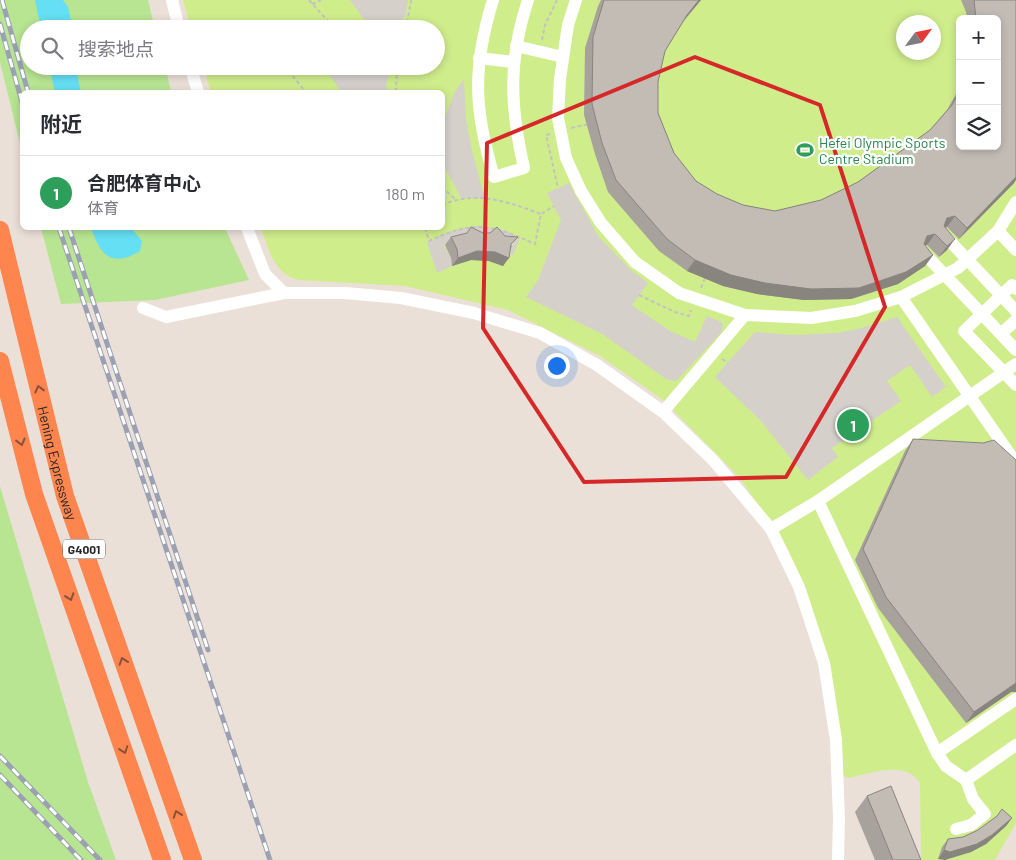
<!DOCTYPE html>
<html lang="zh">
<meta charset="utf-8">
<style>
body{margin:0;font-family:Barlow,"Noto Sans SC",sans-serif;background:#f2f2f3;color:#2b2b33}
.controls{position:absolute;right:15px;top:15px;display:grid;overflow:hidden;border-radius:8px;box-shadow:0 2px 8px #0003}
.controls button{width:45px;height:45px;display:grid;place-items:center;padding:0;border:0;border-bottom:1px solid #e1e1e2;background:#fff;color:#2b2b33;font:25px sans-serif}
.compass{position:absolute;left:896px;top:15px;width:45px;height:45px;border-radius:50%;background:#fff;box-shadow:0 2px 8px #0003;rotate:57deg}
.you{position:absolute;left:556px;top:365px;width:18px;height:18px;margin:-12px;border:4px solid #fff;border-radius:50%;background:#1a73e8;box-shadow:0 0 0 8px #1a73e833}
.badge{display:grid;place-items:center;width:32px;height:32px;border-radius:50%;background:#7c3aed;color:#fff;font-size:16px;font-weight:700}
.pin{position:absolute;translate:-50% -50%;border:2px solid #fff;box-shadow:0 1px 5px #0006}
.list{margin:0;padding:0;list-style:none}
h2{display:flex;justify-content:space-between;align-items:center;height:65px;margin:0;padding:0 20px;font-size:21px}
h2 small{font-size:16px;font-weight:400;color:#7c7c81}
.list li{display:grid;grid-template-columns:32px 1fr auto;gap:15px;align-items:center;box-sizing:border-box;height:75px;padding:0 20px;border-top:1px solid #e1e1e2}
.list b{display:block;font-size:19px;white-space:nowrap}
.list p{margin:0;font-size:16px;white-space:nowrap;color:#7c7c81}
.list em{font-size:16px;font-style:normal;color:#7c7c81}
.icon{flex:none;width:28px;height:28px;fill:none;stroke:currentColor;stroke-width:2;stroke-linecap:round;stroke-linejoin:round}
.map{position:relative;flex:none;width:1016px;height:860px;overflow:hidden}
.search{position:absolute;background:#fff;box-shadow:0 2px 8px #0003;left:20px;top:20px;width:425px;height:55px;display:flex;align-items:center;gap:12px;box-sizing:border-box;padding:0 18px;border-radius:28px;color:#7c7c81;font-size:19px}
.panel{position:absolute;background:#fff;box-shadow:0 2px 8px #0003;left:20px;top:90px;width:425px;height:140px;border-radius:8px}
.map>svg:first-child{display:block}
</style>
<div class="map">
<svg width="1016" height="860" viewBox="0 0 1016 860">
<rect width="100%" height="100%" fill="#ebe0d8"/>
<g fill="#b8e591">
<polygon points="0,0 148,0 155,29 29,29 29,66 165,66 171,92 22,92 22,152 0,62"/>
<polygon points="41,228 225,228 249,280 155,300 61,304"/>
<polygon points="0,486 88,782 116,860 0,860"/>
</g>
<path fill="#d0ed8c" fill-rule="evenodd" d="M183,0H1016V823L995,860H921L920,783C905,759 870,774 848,778L844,776L816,624L789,551L740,478L663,400L600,356L508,310L405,286L299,280C274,275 268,248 261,228H442V92H211L203,66H436V29H191ZM960,19H997V146H960ZM904,22H934V52H904Z"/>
<g fill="#d6d0cb">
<polygon points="350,0 408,0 406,13 400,25 401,29 371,29"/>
<polygon points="324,66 391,66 386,85 388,92 341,92"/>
<polygon points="464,79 466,119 472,151 483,192 488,198 461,198 443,164 443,123 454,93"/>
<polygon points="569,183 598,236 632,271 648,283 632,305 670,331 695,342 707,316 723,323 721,333 676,381 666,379 604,335 526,297 538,280 561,220 547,193"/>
<polygon points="476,226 504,230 520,238 513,255 506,252 514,244 443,244 451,258 452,266 437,273 427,243 451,231"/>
<polygon points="897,317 946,387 932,397 910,365 887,381 901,401 832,448 838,457 808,480 760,420 715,377 755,332 794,335 837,333 858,329"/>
</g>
<g fill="#65dff3">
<polygon points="35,0 63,0 68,7 73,29 41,29"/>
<polygon points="49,66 75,66 81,92 55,92"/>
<path d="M91,228H131L142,241L140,251C111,268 101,256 91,228Z"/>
</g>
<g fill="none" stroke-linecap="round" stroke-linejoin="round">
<g stroke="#c3c3c3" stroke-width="2" stroke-dasharray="4 2.5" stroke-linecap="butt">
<polyline points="309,0 335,29"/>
<polyline points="312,4 321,0"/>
<polyline points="406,29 411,0"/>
<polyline points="542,40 545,25 557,0"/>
<polyline points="284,66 306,92"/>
<polyline points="396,92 397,66"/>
<polyline points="571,128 589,124"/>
<polyline points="550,134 546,135 558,188"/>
<polyline points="442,187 455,199"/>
<path d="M442,205C476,190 509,202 541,214"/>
<path d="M425,228L429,241C474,220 491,224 535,244L541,214L554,206"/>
<polyline points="701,288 705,278"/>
<polyline points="639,295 675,312 689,316 691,310"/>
<polyline points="722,359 728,363"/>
</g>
<g stroke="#fff" stroke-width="12">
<polyline points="172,0 179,29"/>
<path d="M493,0C472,68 474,110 494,177L524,168C510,106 508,61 528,0"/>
<polyline points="576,0 568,25 560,79 558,118 566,158 581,191 601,223 635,262 679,293 745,315 811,318 855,311 901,297 958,268 998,231 1016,202"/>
<polyline points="516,46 563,57"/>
<polyline points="479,58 513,62"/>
<polyline points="190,66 198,92"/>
<polyline points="247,228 265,274 284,293"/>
<polyline points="998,231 1016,250"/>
<polyline points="944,235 1016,311"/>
<polyline points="924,253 1016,350"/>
<polyline points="1016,289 1012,285 964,331 1016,385"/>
<polyline points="901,297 1016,463"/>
<polyline points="143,308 166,317 284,293 345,293 401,298 474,313 540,333 597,365 663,412 713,460 771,529 799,587 824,663 836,740 839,819 838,860"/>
<polyline points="1001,334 1016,320"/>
<polyline points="663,412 745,315"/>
<polyline points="818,501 937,753 946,766 966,780 973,799 985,814 971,825 956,829"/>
<polyline points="771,529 818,501 1016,364"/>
<polyline points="937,753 1016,699"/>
<polyline points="966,780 1016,745"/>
</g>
<g stroke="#ff854f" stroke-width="18">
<path id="s1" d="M0,230L65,496L193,860"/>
<polyline points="0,361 34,494 162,860"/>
</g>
<g stroke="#9ba1b3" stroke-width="5">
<g id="rail">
<polyline points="2,0 28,92"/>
<polyline points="0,24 22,102"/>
<polyline points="59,228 270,860"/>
<polyline points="69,228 208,650"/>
<polyline points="0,756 100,860"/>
<polyline points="0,775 81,860"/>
</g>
</g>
<use href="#rail" stroke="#fff" stroke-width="3" stroke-dasharray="9" stroke-linecap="butt"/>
</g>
<g fill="#a7a29b">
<polygon points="601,0 701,0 683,22 665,51 658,82 658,113 674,153 696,181 717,194 743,205 775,211 821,200 858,182 930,130 947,110 960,87 960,146 997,19 967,19 966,12 961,0 1016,0 1014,183 959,239 947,227 945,228 947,250 939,257 927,245 925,246 933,255 925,266 898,284 851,299 804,300 757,294 723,286 687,271 659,251 608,192 595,154 584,115 585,48 598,6"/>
<polygon points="483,233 512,246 503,266 489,261 471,260 452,266 451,258 445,245 451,237"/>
<polygon points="913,439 1016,460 1016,692 1011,692 966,723 878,608 855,560 905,451"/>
<polygon points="867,796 921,860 875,860 855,812"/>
<polygon points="1012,818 1006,826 986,844 971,852 938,859 942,847 948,839 963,837"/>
</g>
<g fill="#88847e">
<polygon points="699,0 701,0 679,26 687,15"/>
<polygon points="1016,177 1016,180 1014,183 959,239 967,228"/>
<polygon points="955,216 947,227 939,229 947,218"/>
<polygon points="935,234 927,245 919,247 927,236"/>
<polygon points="955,239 947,250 939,257 947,246"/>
<polygon points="477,251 495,252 509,258 503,266 489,261 471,260 452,266 458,258"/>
<polygon points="933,255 925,266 898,284 851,299 804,300 757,294 723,286 687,271 695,260"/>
<polygon points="1016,683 1016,692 1011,692 966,723 974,712"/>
<polygon points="1012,818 1006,826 986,844 971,852 945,860 938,859 944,850"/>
</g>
<g fill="#c2bcb4" stroke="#88847e">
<polygon points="604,0 699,0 687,15 665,51 658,82 658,113 674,153 696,181 717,194 743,205 775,211 821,200 858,182 930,130 952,105 960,90 960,146 997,146 997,19 976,19 974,0 1016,0 1016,177 967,228 955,216 947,218 944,226 955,239 947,246 935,234 927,236 924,244 933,255 906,272 859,288 811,289 765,283 731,275 695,260 667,239 616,180 602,143 592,104 593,37"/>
<polygon points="471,227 483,233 490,233 497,227 505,236 518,237 511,244 509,258 495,252 477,251 458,258 457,249 451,237 467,233"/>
<polygon points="913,439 983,443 994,440 1016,460 1016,683 974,712 886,597 863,549"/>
<polygon points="891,786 921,860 893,860 867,796"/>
<polygon points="1002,809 1012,818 992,835 977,844 950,852 944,850 948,839 963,837 978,830 997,816"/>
</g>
<defs><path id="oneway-chevron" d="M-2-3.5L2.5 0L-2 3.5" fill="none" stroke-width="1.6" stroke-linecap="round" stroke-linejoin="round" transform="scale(1.25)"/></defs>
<g stroke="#885139">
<use href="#oneway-chevron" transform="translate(39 389) rotate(-104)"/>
<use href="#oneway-chevron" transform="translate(21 442) rotate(76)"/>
<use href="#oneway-chevron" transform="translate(70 597) rotate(71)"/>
<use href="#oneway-chevron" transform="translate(123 661) rotate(-109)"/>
<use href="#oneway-chevron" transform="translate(124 750) rotate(71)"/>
<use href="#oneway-chevron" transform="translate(177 814) rotate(-109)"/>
</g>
<path fill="none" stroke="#d62828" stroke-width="4" stroke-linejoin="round" d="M695,57L820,105L885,307L786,477L584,482L483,328L487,143Z"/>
<defs>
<g id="stadium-bare" transform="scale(1.35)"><path d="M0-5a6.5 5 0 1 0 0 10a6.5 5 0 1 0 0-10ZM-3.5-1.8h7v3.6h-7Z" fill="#2e9e5b" stroke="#fff" stroke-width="2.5" paint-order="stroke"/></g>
</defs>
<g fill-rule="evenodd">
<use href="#stadium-bare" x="805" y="150"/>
</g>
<g text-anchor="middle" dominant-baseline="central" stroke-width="4.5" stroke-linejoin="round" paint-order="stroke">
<rect fill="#fff" stroke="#686868" stroke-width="1" x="63" y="539.5" width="42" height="19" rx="4"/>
<g font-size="12" font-weight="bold" fill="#272727">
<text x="84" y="549">G4001</text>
</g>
<g font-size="14" fill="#27864d" stroke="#fff" text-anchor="start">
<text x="819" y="142">Hefei Olympic Sports<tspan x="819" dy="16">Centre Stadium</tspan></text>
</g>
<g font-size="14" fill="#272727" stroke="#fff">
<text stroke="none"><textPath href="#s1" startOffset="240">Hening Expressway</textPath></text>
</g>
</g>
</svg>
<div class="controls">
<button>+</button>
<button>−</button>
<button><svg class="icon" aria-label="layers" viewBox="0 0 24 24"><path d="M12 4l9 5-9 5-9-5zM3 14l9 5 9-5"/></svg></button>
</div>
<svg class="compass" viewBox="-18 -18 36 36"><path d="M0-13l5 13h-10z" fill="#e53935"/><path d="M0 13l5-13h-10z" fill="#7c7c81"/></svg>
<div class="you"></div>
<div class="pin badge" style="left:853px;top:425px;background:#2e9e5b">1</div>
<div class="search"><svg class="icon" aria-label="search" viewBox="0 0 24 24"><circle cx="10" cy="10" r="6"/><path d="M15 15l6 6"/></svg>搜索地点</div>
<section class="panel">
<h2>附近<small></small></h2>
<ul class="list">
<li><span class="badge" style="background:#2e9e5b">1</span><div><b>合肥体育中心</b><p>体育</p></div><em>180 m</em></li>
</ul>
</section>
</div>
